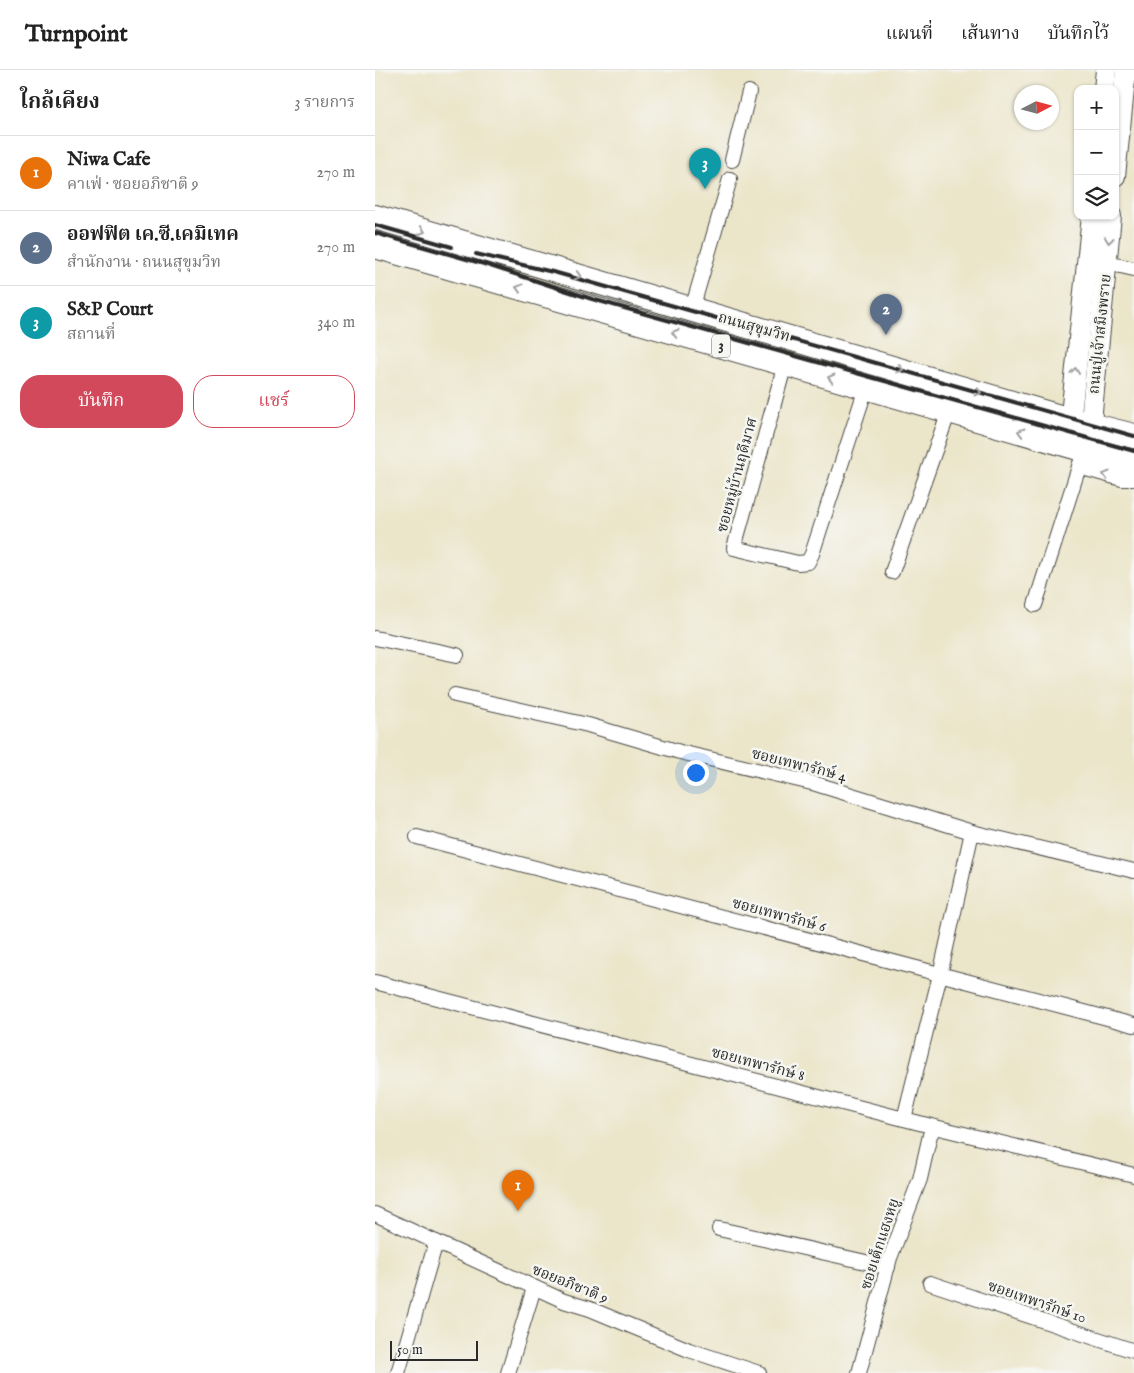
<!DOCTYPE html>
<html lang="th">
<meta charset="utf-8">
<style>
body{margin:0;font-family:"IM FELL English","Noto Serif Thai",serif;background:#f6f6f6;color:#222}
.controls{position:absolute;right:15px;top:15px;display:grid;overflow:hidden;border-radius:10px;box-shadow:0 1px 4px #0004}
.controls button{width:45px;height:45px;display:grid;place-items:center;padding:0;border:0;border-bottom:1px solid #e0e0e0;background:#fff;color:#222;font:25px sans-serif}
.compass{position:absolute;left:639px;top:15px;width:45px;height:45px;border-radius:50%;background:#fff;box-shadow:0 1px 4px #0004;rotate:84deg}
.scale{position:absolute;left:15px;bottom:12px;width:88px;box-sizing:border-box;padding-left:5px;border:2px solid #2b2b2b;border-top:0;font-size:14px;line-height:18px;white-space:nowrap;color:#2b2b2b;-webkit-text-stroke:4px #f6f6f2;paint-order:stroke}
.you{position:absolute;left:320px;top:702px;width:18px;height:18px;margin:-12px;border:4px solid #fff;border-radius:50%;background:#1a73e8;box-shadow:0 0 0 8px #1a73e833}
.badge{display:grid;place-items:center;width:32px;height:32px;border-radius:50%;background:#d1495b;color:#fff;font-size:16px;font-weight:700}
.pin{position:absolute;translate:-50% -41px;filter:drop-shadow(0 1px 2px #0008)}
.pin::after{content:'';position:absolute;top:26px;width:18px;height:15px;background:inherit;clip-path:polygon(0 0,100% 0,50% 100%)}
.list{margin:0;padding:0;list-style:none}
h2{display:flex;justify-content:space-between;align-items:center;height:65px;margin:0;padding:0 20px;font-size:21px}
h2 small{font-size:16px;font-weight:400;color:#767676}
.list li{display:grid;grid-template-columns:32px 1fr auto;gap:15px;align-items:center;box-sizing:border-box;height:75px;padding:0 20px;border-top:1px solid #e0e0e0}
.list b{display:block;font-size:19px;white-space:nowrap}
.list p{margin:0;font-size:16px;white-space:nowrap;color:#767676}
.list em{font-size:16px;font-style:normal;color:#767676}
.actions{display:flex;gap:10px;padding:15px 20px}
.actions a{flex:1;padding:11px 0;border:1px solid #d1495b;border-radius:20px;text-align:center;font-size:18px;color:#d1495b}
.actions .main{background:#d1495b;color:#fff}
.icon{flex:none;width:28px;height:28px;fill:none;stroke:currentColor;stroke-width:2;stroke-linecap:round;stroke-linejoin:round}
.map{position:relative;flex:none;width:759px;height:1303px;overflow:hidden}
header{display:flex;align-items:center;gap:30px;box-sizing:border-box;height:70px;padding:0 25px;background:#fff;border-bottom:1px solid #e0e0e0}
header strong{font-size:24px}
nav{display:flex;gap:28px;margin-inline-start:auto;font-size:18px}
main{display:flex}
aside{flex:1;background:#fff}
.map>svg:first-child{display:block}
</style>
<header>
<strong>Turnpoint</strong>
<nav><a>แผนที่</a><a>เส้นทาง</a><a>บันทึกไว้</a></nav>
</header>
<main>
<aside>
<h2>ใกล้เคียง<small>3 รายการ</small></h2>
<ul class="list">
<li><span class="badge" style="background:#e8710a">1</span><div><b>Niwa Cafe</b><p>คาเฟ่ · ซอยอภิชาติ 9</p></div><em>270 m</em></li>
<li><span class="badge" style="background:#5c6f8a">2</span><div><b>ออฟฟิต เค.ซี.เคมิเทค</b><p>สำนักงาน · ถนนสุขุมวิท</p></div><em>270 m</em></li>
<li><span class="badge" style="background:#0f9aa8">3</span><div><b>S&amp;P Court</b><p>สถานที่</p></div><em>340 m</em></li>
</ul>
<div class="actions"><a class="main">บันทึก</a><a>แชร์</a></div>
</aside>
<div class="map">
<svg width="759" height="1303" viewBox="0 0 759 1303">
<rect width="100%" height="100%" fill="#f6f6f2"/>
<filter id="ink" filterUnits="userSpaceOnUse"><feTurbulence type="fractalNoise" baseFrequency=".02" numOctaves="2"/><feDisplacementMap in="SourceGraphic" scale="10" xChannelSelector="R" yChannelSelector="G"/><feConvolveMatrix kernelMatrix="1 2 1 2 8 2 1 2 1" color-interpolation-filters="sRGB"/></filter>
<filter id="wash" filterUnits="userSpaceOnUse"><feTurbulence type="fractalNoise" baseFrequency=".0096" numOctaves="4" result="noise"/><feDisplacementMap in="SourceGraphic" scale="20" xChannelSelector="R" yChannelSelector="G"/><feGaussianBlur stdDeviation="1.12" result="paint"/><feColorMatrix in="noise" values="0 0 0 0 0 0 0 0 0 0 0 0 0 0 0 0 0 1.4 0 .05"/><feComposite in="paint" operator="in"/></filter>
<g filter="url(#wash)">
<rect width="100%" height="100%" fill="#ebe5c9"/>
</g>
<g filter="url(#ink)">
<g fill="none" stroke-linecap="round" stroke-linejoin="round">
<g stroke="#484743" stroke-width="16">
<g id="minor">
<polyline points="357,90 374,22"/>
<polyline points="732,193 759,199"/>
<polyline points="317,239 355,109"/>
<polyline points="410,294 359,478 423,493 433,492 437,484 491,318"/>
<polyline points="704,397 747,409 759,409"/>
<polyline points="517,502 574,341"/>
<polyline points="660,535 709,381"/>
<polyline points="0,568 82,585"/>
<polyline points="80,625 213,655 305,682 441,714 597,762 759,801"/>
<polyline points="42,767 759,955"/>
<polyline points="0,912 560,1057 759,1105"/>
<polyline points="529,1049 565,905 597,762"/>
<polyline points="0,1144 189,1231 215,1239 314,1280 384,1303"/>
<polyline points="344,1159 513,1197"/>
<polyline points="555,1213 759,1281"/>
<polyline points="23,1303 61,1172"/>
<polyline points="133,1303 159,1218"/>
<polyline points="484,1303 515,1188 545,1109 555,1065 560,1057"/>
</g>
</g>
<g stroke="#484743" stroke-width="22">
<g id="secondary">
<polyline points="729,19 731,0"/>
<polyline points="740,106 751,0"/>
<polyline points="694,364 717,146"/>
<polyline points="713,382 736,146"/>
</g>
</g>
<g stroke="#484743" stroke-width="26">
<g id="trunk">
<polyline points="0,147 695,350 759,366"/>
<polyline points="0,176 759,394"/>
</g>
</g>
<use href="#minor" stroke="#fff" stroke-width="14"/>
<use href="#secondary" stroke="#fff" stroke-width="20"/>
<use href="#trunk" stroke="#fff" stroke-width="24"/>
<g stroke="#2b2b2b" stroke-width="4">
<polyline points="0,155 77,177"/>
<polyline points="0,163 109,194 217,229 759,381"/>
<polyline points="101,184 182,203 759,366"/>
</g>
</g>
<defs><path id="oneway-chevron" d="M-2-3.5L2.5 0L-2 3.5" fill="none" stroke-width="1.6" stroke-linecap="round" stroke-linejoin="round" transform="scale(1.25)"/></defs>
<g stroke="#a0a0a0">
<use href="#oneway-chevron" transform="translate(47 161) rotate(16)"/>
<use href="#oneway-chevron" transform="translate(734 170) rotate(96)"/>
<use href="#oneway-chevron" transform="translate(203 206) rotate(16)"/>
<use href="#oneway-chevron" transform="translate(144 218) rotate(-164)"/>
<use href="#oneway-chevron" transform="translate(300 263) rotate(-164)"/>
<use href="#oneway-chevron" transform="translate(525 299) rotate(15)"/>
<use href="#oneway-chevron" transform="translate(700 301) rotate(-84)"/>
<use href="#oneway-chevron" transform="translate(456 308) rotate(-164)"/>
<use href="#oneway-chevron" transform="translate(603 322) rotate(17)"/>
<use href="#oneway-chevron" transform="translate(646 362) rotate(-164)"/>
<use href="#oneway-chevron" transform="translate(731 405) rotate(-164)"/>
</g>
</g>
<g text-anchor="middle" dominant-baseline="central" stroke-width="5" stroke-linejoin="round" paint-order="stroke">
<rect fill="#f6f6f2" stroke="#686867" stroke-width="1" x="337" y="264.5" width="18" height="23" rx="4"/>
<g font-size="14" font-weight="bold" fill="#2b2b2b">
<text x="346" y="276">3</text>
</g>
<g font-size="15" fill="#2b2b2b" stroke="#f6f6f2">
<text transform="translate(379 257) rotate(16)">ถนนสุขุมวิท</text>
<text transform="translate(725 264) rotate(-84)">ถนนปู่เจ้าสมิงพราย</text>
<text transform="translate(362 405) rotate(-75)">ซอยหมู่บ้านฤดีมาศ</text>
<text transform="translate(424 695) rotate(14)">ซอยเทพารักษ์ 4</text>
<text transform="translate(404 845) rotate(15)">ซอยเทพารักษ์ 6</text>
<text transform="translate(383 994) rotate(15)">ซอยเทพารักษ์ 8</text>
<text transform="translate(505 1174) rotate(-72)">ซอยเต็กแฮงหยู</text>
<text transform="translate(195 1214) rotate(22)">ซอยอภิชาติ 9</text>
<text transform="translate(662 1232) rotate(19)">ซอยเทพารักษ์ 10</text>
</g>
</g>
</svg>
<div class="controls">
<button>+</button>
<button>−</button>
<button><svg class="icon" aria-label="layers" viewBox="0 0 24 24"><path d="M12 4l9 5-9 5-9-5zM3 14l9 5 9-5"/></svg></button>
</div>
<svg class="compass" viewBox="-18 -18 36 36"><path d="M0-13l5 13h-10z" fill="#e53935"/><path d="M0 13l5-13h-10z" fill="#767676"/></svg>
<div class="scale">50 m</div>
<div class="you"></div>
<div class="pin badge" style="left:143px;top:1141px;background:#e8710a">1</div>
<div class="pin badge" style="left:511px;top:265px;background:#5c6f8a">2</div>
<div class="pin badge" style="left:330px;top:119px;background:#0f9aa8">3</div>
</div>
</main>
